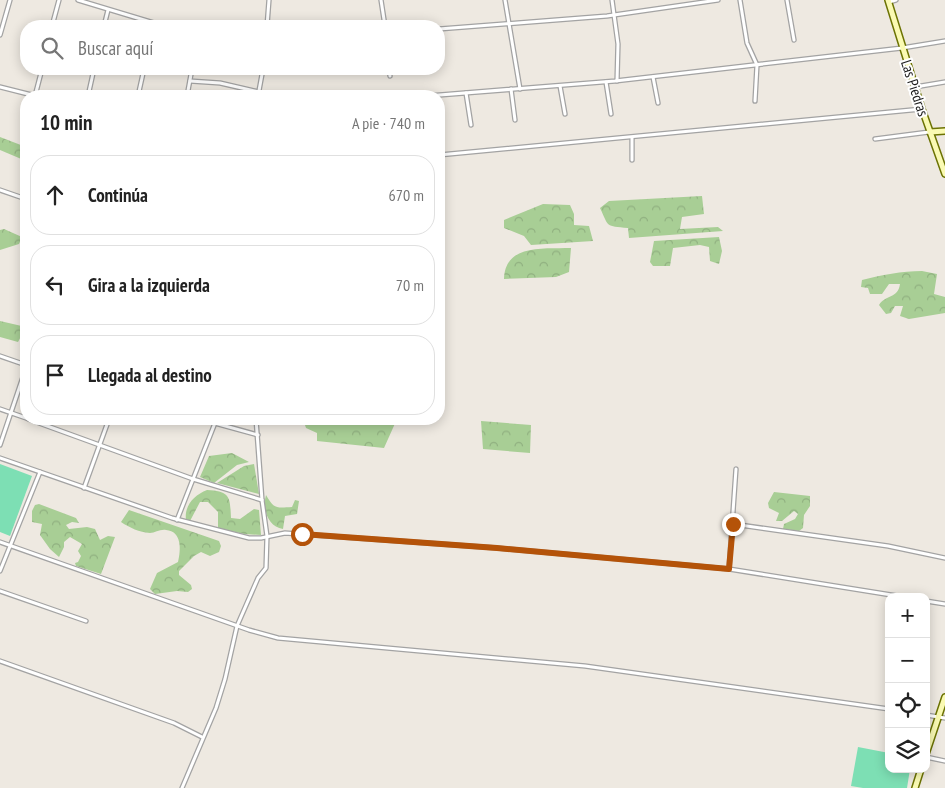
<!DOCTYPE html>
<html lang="es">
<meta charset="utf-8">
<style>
body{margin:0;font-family:"PT Sans Narrow",sans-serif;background:#f2f2f2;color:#222}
.controls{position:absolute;right:15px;bottom:15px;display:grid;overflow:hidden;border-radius:10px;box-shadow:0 2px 12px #0003}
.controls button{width:45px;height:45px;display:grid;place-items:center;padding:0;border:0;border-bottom:1px solid #e0e0e0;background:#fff;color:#222;font:25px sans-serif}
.stop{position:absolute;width:15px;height:15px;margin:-11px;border:4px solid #b45309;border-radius:50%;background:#fff}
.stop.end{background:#b45309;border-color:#fff;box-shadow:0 1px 5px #0008}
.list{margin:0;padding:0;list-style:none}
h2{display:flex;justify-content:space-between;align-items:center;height:65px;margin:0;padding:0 20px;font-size:21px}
h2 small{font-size:16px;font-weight:400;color:#767676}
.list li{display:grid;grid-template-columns:32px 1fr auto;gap:15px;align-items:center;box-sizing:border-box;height:80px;margin:0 10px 10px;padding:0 10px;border:1px solid #e0e0e0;border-radius:20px}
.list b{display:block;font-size:19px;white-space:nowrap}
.list em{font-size:16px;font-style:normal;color:#767676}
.icon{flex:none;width:28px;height:28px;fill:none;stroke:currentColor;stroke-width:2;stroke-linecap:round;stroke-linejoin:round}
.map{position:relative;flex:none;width:945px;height:788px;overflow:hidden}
.search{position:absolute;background:#fff;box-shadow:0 2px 12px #0003;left:20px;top:20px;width:425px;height:55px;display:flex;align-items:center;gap:12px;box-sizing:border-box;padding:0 18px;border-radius:20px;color:#767676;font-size:19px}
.panel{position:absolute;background:#fff;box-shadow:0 2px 12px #0003;left:20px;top:90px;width:425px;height:335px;border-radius:20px}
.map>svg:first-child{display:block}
</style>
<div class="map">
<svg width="945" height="788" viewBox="0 0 945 788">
<defs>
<pattern id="forest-crowns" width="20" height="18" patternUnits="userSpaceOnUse" patternTransform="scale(1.25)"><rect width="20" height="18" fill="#a8ce95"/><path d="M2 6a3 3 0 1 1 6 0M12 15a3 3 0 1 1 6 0" fill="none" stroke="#90b080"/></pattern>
</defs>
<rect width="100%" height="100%" fill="#eee9e1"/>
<g fill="url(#forest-crowns)">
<polygon points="0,137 26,147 26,161 0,150"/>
<path d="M702,196L704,214L682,217L680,229L718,227L723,231L629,238L628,228C605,226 609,227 600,208L609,201Z"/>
<polygon points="543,204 570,205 574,214 574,225 589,226 593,241 531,245 524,236 504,228 504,220"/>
<polygon points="4,229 22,237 19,244 0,250 0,230"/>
<polygon points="719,237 722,251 719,264 710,261 709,247 700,245 673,248 670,266 653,266 650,262 654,241"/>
<path d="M571,248L569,272L556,277L504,279C505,243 545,249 571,248Z"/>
<path d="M922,271L937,274L934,294L945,297V313L909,319L900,316L903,306H895L891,313L886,314L879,305C886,294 898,299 900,284H889L882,294H870L868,288L861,287L862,280C881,275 902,271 922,271Z"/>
<polygon points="0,321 26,327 18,342 0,337"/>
<polygon points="303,419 397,419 384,448 317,441 317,433 306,428"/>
<polygon points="481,421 531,425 530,453 483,449"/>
<polygon points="232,453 249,462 237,465 214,483 200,477 209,456"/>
<polygon points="254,464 259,494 217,483 244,466"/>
<path d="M207,490C231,491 230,498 231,518L240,519L254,509L259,510L261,535L244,534L218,528V512L208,502H200L190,521L186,520C184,506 194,495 207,490Z"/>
<polygon points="774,492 810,496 810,506 804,515 803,528 799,531 783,529 784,524 795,519 798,514 794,511 782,521 776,521 779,513 769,508 768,503"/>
<path d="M266,495C274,509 276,508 292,507L295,500L299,501L297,514L285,516L283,529C268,527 262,509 266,495Z"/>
<polygon points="39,504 76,518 79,523 72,522 66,525 69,529 87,527 95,529 100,540 108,536 115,537 101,574 76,566 75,563 78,562 81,556 78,551 82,544 70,537 64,542 64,547 59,557 50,549 40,535 42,524 32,522 32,511 35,505"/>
<path d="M129,510L219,541L221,546L219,552L210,556L201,552L194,556L179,571V575L191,585L192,589L188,592L177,591L155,594L150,589L157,573L178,562C181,550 182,531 166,530C160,529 155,533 150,533C139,532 130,528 121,522Z"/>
</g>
<g fill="#7ddfb4">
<polygon points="0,464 32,476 10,536 0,532"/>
<polygon points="858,747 889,753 889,769 910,769 907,788 863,788 851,786"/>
</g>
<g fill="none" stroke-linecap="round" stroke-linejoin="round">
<g stroke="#a3a3a3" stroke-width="5.5">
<g id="street">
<polyline points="78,0 164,26"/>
<polyline points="381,0 385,26"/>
<polyline points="505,0 520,89"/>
<polyline points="612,0 618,44 617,81"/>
<polyline points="740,0 747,43 757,65 755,101"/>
<polyline points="787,0 794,40"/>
<polyline points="889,2 896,0"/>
<polyline points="52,26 59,0"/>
<polyline points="104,26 108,10"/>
<polyline points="267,26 269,0"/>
<polyline points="439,29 607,16 718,0"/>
<polyline points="0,35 10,0"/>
<polyline points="389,69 390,76"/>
<polyline points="653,77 658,103"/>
<polyline points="190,81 220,83 259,92"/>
<polyline points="606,82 611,114"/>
<polyline points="560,86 565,114"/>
<polyline points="0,87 36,96"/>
<polyline points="915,87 945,82"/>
<polyline points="511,89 515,120"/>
<polyline points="466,93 471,125"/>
<polyline points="35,96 42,69"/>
<polyline points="88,96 94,69"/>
<polyline points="138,96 144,69"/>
<polyline points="187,96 192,69"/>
<polyline points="258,96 263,69"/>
<polyline points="427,96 615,81 902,48 945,41"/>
<polyline points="632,138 632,160"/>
<polyline points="875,139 929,132"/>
<polyline points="24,141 26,132"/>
<polyline points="439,155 922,109"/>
<polyline points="0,190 26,199"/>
<polyline points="0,356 26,365"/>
<polyline points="0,409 26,418"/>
<polyline points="28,419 193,479 262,500"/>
<polyline points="200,419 258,435"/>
<polyline points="0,445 26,368"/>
<polyline points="0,458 172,518 249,538 261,538 285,533 497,548 729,569 904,597"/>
<polyline points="84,488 109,419"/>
<polyline points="177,520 215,423"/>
<polyline points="733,524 888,546 945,558"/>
<polyline points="0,542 249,630 278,638 585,666 889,709"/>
<polyline points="729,569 736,469"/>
<polyline points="0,571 40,472"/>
<polyline points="0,591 86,621"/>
<polyline points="926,601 945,604"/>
<polyline points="0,661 174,723 202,737"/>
<polyline points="926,715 945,718"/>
<polyline points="926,757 945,761"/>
<polyline points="182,788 216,708 225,679 237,626 258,578 266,568 267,536 262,500 256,419"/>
</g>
</g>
<g stroke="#6c7303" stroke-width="8">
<g id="secondary">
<polyline points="888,0 922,109 945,174"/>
<polyline points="930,132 945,131"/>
<polyline points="926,754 945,697"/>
<polyline points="915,788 921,769"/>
</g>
</g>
<use href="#street" stroke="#fff" stroke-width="3"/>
<use href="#secondary" stroke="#fafab3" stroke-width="5"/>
</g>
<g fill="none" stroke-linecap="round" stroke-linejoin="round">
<polyline stroke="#b45309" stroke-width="6" points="302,534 497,548 729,569 733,524"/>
</g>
<g text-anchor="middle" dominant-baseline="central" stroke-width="4" stroke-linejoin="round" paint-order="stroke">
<g font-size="15" fill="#1c1c1c" stroke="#fff">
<text transform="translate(915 88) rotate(72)">Las Piedras</text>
</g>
</g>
</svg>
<div class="controls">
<button>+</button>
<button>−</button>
<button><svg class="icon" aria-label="locate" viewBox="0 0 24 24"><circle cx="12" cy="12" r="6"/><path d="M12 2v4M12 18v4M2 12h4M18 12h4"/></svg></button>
<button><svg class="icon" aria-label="layers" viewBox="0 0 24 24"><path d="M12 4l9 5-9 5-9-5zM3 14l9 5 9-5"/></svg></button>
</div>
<div class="stop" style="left:302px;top:534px"></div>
<div class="stop end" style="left:733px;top:524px"></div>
<div class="search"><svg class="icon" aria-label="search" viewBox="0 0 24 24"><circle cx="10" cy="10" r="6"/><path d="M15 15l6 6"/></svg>Buscar aquí</div>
<section class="panel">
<h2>10 min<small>A pie · 740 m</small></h2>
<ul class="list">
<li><svg class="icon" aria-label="ahead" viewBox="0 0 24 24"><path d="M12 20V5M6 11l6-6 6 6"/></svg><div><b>Continúa</b></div><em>670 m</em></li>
<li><svg class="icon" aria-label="left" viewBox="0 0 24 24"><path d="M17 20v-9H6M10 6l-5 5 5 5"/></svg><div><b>Gira a la izquierda</b></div><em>70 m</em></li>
<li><svg class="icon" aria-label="arrive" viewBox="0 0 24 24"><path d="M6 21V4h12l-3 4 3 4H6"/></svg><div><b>Llegada al destino</b></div></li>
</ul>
</section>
</div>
